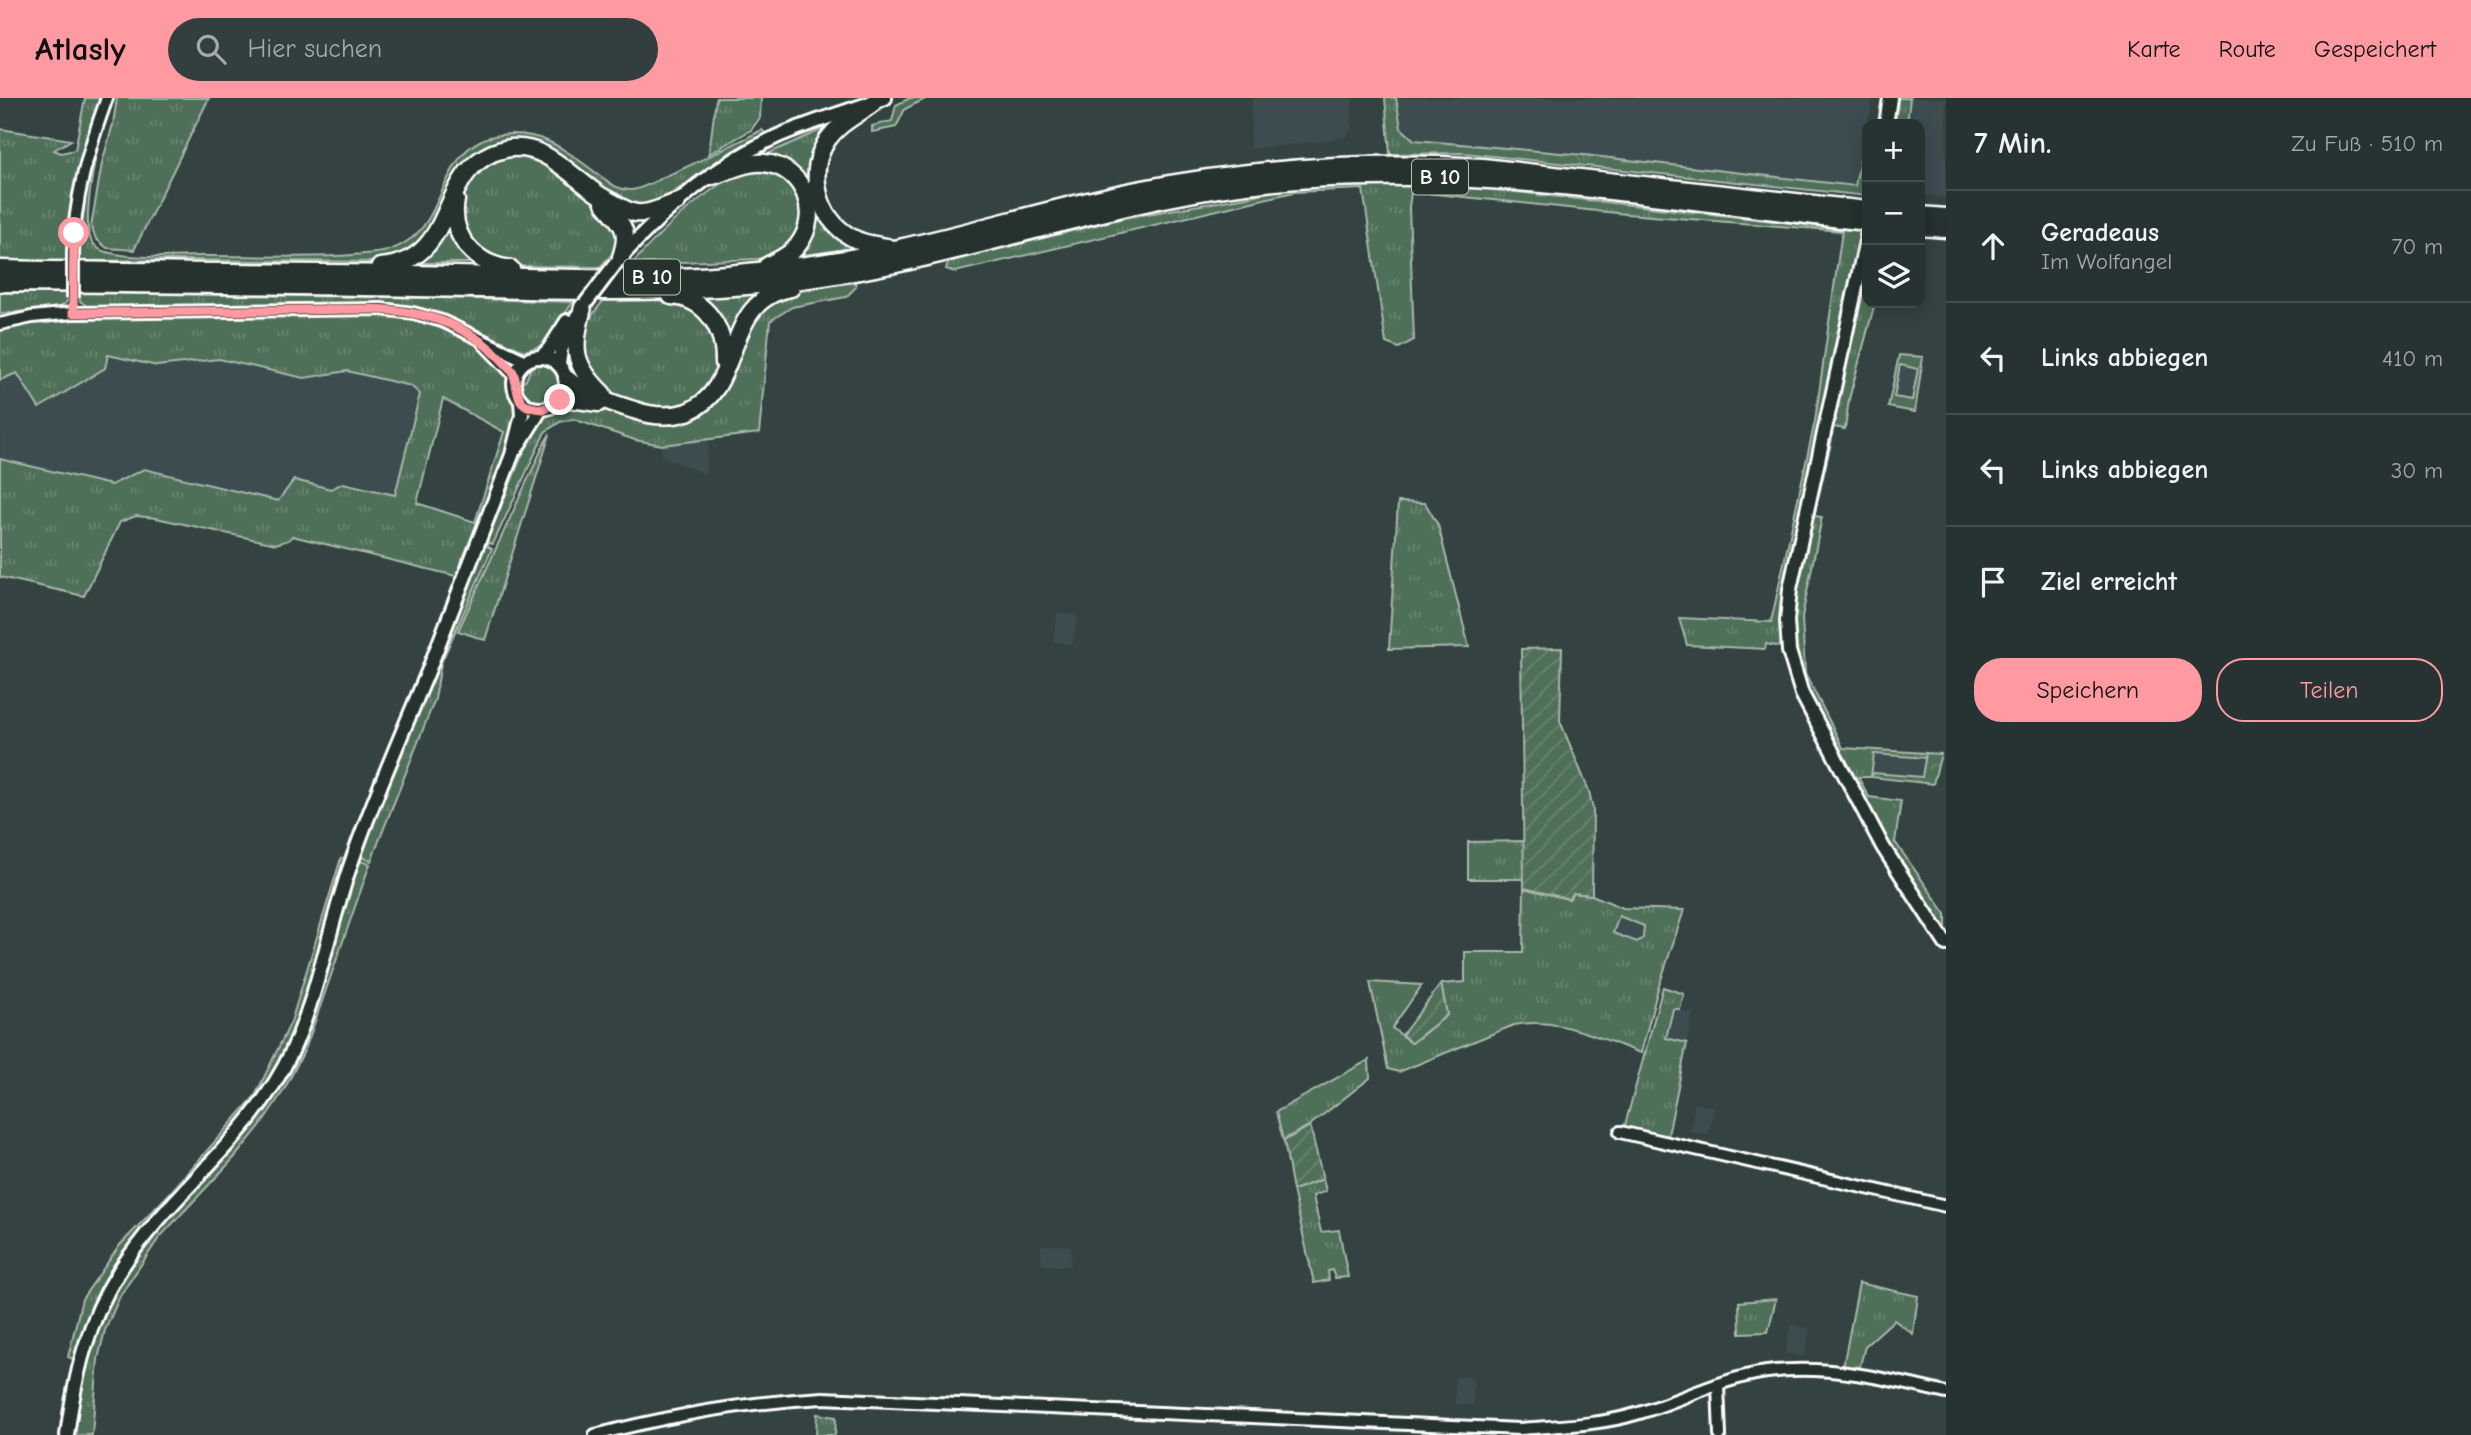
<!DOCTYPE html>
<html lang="de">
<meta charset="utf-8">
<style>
body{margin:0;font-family:"Comic Neue",sans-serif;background:#333e3e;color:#f1f3f6}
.controls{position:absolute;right:21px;top:21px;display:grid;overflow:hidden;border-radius:14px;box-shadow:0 4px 18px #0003}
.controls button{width:63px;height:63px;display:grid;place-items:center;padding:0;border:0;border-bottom:2px solid #434d4d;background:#273232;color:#f1f3f6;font:35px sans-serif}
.stop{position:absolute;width:21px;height:21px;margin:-16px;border:5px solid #ff9aa2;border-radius:50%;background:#fff}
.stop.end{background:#ff9aa2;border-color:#fff;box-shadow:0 2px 7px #0008}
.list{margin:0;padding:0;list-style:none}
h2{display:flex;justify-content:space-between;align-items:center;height:91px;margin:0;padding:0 28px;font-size:30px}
h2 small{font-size:23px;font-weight:400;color:#a4aaac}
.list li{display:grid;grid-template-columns:46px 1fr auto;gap:21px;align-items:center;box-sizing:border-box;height:112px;padding:0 28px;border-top:2px solid #434d4d}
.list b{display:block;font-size:26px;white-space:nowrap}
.list p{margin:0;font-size:23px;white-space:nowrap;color:#a4aaac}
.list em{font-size:23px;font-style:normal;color:#a4aaac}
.actions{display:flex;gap:14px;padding:21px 28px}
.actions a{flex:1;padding:16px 0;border:2px solid #ff9aa2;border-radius:28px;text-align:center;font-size:24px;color:#ff9aa2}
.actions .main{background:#ff9aa2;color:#111}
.icon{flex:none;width:38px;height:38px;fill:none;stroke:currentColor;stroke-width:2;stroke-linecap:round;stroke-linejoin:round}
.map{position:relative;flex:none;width:1946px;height:1337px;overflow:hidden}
header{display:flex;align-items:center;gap:42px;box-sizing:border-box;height:98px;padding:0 35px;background:#ff9aa2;color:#111}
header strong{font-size:33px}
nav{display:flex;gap:38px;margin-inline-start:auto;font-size:24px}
.search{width:490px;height:63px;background:#333e3e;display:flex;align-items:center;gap:18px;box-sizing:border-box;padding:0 24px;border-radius:38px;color:#a4aaac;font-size:26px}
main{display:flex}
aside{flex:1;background:#273232}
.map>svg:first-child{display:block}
</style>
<header>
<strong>Atlasly</strong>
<div class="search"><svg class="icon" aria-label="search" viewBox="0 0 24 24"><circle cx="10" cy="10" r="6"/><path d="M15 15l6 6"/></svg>Hier suchen</div>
<nav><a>Karte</a><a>Route</a><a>Gespeichert</a></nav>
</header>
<main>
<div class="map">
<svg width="1946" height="1337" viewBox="0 0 1946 1337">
<defs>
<pattern id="grass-tufts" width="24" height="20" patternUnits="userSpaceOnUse" patternTransform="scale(1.75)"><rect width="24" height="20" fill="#506f58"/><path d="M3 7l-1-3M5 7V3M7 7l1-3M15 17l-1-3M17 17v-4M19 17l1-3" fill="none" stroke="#6a8571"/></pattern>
<pattern id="forest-crowns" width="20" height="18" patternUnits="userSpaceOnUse" patternTransform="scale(1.75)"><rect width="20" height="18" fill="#506f58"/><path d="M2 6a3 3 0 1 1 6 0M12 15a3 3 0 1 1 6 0" fill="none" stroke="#6a8571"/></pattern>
<pattern id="garden-furrows" width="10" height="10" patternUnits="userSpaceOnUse" patternTransform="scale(1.75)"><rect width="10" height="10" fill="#506f58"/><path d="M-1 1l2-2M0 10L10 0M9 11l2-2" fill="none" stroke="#6a8571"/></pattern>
</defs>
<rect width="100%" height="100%" fill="#344242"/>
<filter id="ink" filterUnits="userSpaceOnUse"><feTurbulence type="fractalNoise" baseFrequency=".0143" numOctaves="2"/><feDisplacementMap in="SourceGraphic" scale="14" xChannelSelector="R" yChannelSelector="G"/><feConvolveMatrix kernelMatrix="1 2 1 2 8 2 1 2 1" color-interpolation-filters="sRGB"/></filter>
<g filter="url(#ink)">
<g fill="#3e4d50">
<polygon points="1252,0 1352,0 1351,30 1346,39 1332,42 1250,51"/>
<polygon points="1396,0 1873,0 1856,88 1584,57 1414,42 1401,30"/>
<polygon points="1910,0 1946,0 1946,99 1920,97 1920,26 1907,26"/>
<polygon points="108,257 157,268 218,261 304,280 347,273 412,288 420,296 395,397 343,385 331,391 294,382 278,403 144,371 111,387 0,361 0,282 17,274 39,310"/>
<polygon points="1900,267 1918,270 1912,302 1894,299"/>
<polygon points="709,340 705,376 661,358 662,347"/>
<polygon points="1058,514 1078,518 1072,547 1053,543"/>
<polygon points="1874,656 1926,660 1922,679 1873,675"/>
<polygon points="1619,818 1644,828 1644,837 1637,844 1613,835"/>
<polygon points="1673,911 1693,915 1687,944 1667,940"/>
<polygon points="1695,1005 1714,1009 1708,1037 1690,1034"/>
<polygon points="1041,1147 1071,1148 1070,1168 1041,1167"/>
<polygon points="1791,1226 1810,1231 1804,1259 1785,1255"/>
<rect x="1455" y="1279" width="18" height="28"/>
</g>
<g fill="url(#grass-tufts)" stroke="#a8b7ac" stroke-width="2" fill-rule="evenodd">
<path d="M85,0H108C103,26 77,127 93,145C96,149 101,153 106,154C137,162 174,158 206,158C262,158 320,161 376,155C386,154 397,150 406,144C447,120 440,49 494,38C540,29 565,52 599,77C609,84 618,93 632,92C644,90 655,83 666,78C699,64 730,48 762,32L766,36C750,45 733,53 717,63C690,80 668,106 636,109L505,44L489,49L476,56L419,149L386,164L169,162L79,163L78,157L70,164L0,163V31L71,42L54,52L61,55L75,52Z"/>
<polygon points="117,0 209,0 134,152 107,150 96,141 91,129 102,65 113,26"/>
<polygon points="716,0 761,0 760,20 751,32 709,56"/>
<polygon points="910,0 927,0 905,11 896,29 872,34 872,28 892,23 896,7"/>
<polygon points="1385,0 1396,0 1401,30 1414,42 1584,57 1855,88 1867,27 1867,98 1464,55 1390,56"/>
<polygon points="1898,0 1910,0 1907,26 1895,26"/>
<polygon points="832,27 813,83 859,149 797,158 811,98 758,60"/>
<polygon points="513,56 543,62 587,96 619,129 618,150 600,169 515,168 491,163 465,138 459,113 463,91 485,65"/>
<path d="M745,70L775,71L803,98L802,134L780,155L758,161L632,166C665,128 701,96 745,70Z"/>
<polygon points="1394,86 1455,87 1861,133 1783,545 1780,549 1766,546 1765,551 1687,547 1679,520 1771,524 1815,323 1842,133 1626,116 1416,94 1411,95 1409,109 1414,242 1399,250 1386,245 1363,91 1294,94 955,174 946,171 948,164 1124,120 1247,99 1294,88"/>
<polygon points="448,121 475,165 411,165"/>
<polygon points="1867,171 1867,205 1875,205 1849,301 1845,331 1833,329 1832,324"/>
<path d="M855,184L856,189L846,199L792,209L770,223L759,335L662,347L635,342L573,321L560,324L545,334L493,446L489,445L487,448L492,451L441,565L435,601L371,763L358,758L534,328C570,290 599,312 642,323C657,326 671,323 686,321L766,204L797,193Z"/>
<path d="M0,195H69C69,203 66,207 58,209L0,216Z"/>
<polygon points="79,195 447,200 573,204 544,247 524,253 452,220 419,211 380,205 88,209 80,203"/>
<polygon points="765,195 729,249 700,200"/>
<path d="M664,202C670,202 679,202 685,205C696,210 711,224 713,236C715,245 720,258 719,267C718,274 713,281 709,287C674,336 568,295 583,235C586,224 596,212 603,203Z"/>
<path d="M396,215L450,230L490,256L510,278V292L518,314L505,361L467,460H462L460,479L292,438L289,442L276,446L156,420L136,418L120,424L84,498L0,479V361L111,387L144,371L278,403L294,382L331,391L343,385L395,397L420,296L411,288L347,273L304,280L219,261L157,268L108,257L105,270L39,310L17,275L0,282V230L38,221L77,219ZM443,301L504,334L475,424L417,405Z"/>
<path d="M1899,257L1923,259L1915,314L1888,309ZM1900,267L1918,271L1912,302L1894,299Z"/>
<path d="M541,264C560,266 567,283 556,298L543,305C530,304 523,297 520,285L526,282L531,270L530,267Z"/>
<polygon points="550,336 485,542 458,533 545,344"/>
<polygon points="1828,341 1832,341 1814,418 1822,419 1802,519 1805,575 1843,650 1926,655 1926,660 1874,656 1871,679 1858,679 1869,699 1901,703 1895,744 1946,816 1946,836 1874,725 1804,588 1793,547 1792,509"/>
<polygon points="1398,404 1425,405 1438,427 1469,549 1389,551"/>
<polygon points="1524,743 1525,781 1468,781 1468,744"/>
<polygon points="341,760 347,761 291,942 274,977 252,1011 131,1148 84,1234 75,1262 68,1259 82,1201 120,1147 168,1097 255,998 291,924"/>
<polygon points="357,762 370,766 306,949 284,992 260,1028 234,1060 159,1140 120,1198 105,1232 98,1261 92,1337 73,1337 87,1256 98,1227 130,1165 152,1138 235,1048 270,1002"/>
<path d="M1524,790L1569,801L1573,795L1592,797L1623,810L1684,812L1657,894L1641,955C1602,941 1556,918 1514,927L1399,974L1388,971L1370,884L1422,887L1392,930L1412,945L1447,917L1441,886L1465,884V854H1523ZM1619,818L1644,828L1643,840L1637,844L1613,835Z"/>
<polygon points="1663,889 1684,896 1680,911 1673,911 1666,940 1687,945 1667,1042 1627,1033 1625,1027"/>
<polygon points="1369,962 1370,980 1310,1027 1283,1042 1276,1014"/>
<polygon points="1323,1081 1326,1093 1313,1098 1321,1134 1339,1132 1348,1179 1335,1180 1332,1172 1328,1173 1329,1182 1314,1185 1293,1092"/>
<polygon points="1859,1185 1918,1198 1913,1236 1894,1222 1865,1248 1859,1272 1843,1269"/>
<polygon points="1776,1201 1768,1234 1740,1235 1739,1204"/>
<polygon points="817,1316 836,1319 835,1337 816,1337"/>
</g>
<polygon fill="url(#forest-crowns)" stroke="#a8b7ac" stroke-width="2" points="1926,655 1941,656 1933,686 1871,679 1873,675 1922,679"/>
<g fill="url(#garden-furrows)" stroke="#a8b7ac" stroke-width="2">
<polygon points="1562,550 1560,623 1589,693 1593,711 1592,797 1573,795 1569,801 1524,790 1521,551"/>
<polygon points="1441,886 1447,917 1411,945 1402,937"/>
<polygon points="1310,1028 1323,1081 1293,1092 1284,1043"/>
</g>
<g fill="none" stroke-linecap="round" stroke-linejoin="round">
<g stroke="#90a5a7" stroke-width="2.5">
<polyline points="1814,415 1830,347"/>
<polyline points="1805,459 1813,423"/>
</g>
<g stroke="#fff" stroke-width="16">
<g id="minor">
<path d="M73,156C74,101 88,52 107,0"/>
<polyline points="0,226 32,219 73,215 381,211 413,215 442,223 526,263"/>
<polyline points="483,245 515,278"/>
<polyline points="1620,1034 1946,1108"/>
<polyline points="1718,1287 1720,1337"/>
<path d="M595,1337C669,1318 746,1304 823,1300L1520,1331C1558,1328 1600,1327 1636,1316C1680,1303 1722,1280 1767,1274C1827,1266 1888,1281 1946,1295"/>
</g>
</g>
<g stroke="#fff" stroke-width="18">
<g id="major">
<polyline points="1886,26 1890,0"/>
<polyline points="1867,138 1790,491 1787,523 1789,553 1802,596 1883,749 1946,846"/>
<path d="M621,159C665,111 718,65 778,38C813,23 849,13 885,0"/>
<circle cx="540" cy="285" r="26"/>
<polyline points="541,259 549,251 567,223"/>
<polyline points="559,266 561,252 577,218"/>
<polyline points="516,351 541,311"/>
<path d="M67,1337C75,1278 87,1223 120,1172C171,1093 252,1040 292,953C320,891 330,823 353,760C375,696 403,634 429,571C457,500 484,428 512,357L522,317L521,303"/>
</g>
</g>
<g stroke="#fff" stroke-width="21">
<g id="highway">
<path d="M874,4C858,17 840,24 828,41C806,73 817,120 851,139C862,146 875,147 887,149"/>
<path d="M712,78C729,73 747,63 764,65C804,69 822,116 798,147C791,157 778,162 767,168"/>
<path d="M456,102C449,139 476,167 511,171"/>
<path d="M604,105C621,126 631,130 621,159"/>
<polyline points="1920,117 1946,119"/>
<polyline points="1920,129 1946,131"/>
<path d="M380,169C462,163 433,67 505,51C544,43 569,77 598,96C604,100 611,103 617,107C623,110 629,114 636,115C650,117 665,108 677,104"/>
<path d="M0,171C138,174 275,174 413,176C527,178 644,186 758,173C805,168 853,161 899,150C977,133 1054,109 1132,93C1248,70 1365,62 1483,69L1867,112"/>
<path d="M0,185C139,186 277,187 416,190C516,191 618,196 718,190C778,187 838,178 896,166C1013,141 1127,102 1246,87C1454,61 1661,102 1867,124"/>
<path d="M671,198C707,200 725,232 724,265"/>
<path d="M583,209C573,250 571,265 603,296"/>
<path d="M567,281C583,295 614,306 634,312C651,318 669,320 687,314C746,290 720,203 791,190"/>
<polyline points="560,302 570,301 599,305"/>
</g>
</g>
<use href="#minor" stroke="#26332d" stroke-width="10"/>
<use href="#major" stroke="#26332d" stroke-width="12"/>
<use href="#highway" stroke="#26332d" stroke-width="16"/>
<g stroke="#fff" stroke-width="16" stroke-linecap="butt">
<polyline id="minor-bridge" points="73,200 73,156"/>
</g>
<g stroke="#fff" stroke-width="18" stroke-linecap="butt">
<polyline id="major-bridge" points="585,206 616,165"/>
</g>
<use href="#minor-bridge" stroke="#26332d" stroke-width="10"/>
<use href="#major-bridge" stroke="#26332d" stroke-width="12"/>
</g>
</g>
<g fill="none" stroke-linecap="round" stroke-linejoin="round" filter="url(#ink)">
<path stroke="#ff9aa2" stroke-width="9" d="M74,135L73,215L369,211C427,212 475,228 513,274C520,293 512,310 544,311L560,302"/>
</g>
<g text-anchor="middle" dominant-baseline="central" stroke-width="6" stroke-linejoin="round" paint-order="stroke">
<g fill="#26332d" stroke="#bec2c0" stroke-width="2">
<rect x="1412" y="61.5" width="56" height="35" rx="5"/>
<rect x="624" y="161.5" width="56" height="35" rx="5"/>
</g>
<g font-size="21" font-weight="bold" fill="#fff">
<text x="1440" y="79">B 10</text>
<text x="652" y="179">B 10</text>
</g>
</g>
</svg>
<div class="controls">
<button>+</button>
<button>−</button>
<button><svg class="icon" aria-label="layers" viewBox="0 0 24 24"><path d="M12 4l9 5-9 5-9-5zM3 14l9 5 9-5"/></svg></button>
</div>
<div class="stop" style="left:74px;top:135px"></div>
<div class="stop end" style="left:560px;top:302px"></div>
</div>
<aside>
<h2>7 Min.<small>Zu Fuß · 510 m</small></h2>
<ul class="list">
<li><svg class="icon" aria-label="ahead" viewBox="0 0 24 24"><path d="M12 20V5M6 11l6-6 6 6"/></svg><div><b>Geradeaus</b><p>Im Wolfangel</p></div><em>70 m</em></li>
<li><svg class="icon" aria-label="left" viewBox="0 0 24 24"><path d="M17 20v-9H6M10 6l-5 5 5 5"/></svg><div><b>Links abbiegen</b></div><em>410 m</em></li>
<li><svg class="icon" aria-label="left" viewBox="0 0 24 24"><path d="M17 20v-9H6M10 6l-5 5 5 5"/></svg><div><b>Links abbiegen</b></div><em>30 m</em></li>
<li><svg class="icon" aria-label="arrive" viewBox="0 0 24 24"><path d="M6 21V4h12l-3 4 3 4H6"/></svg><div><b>Ziel erreicht</b></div></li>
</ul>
<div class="actions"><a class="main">Speichern</a><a>Teilen</a></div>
</aside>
</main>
